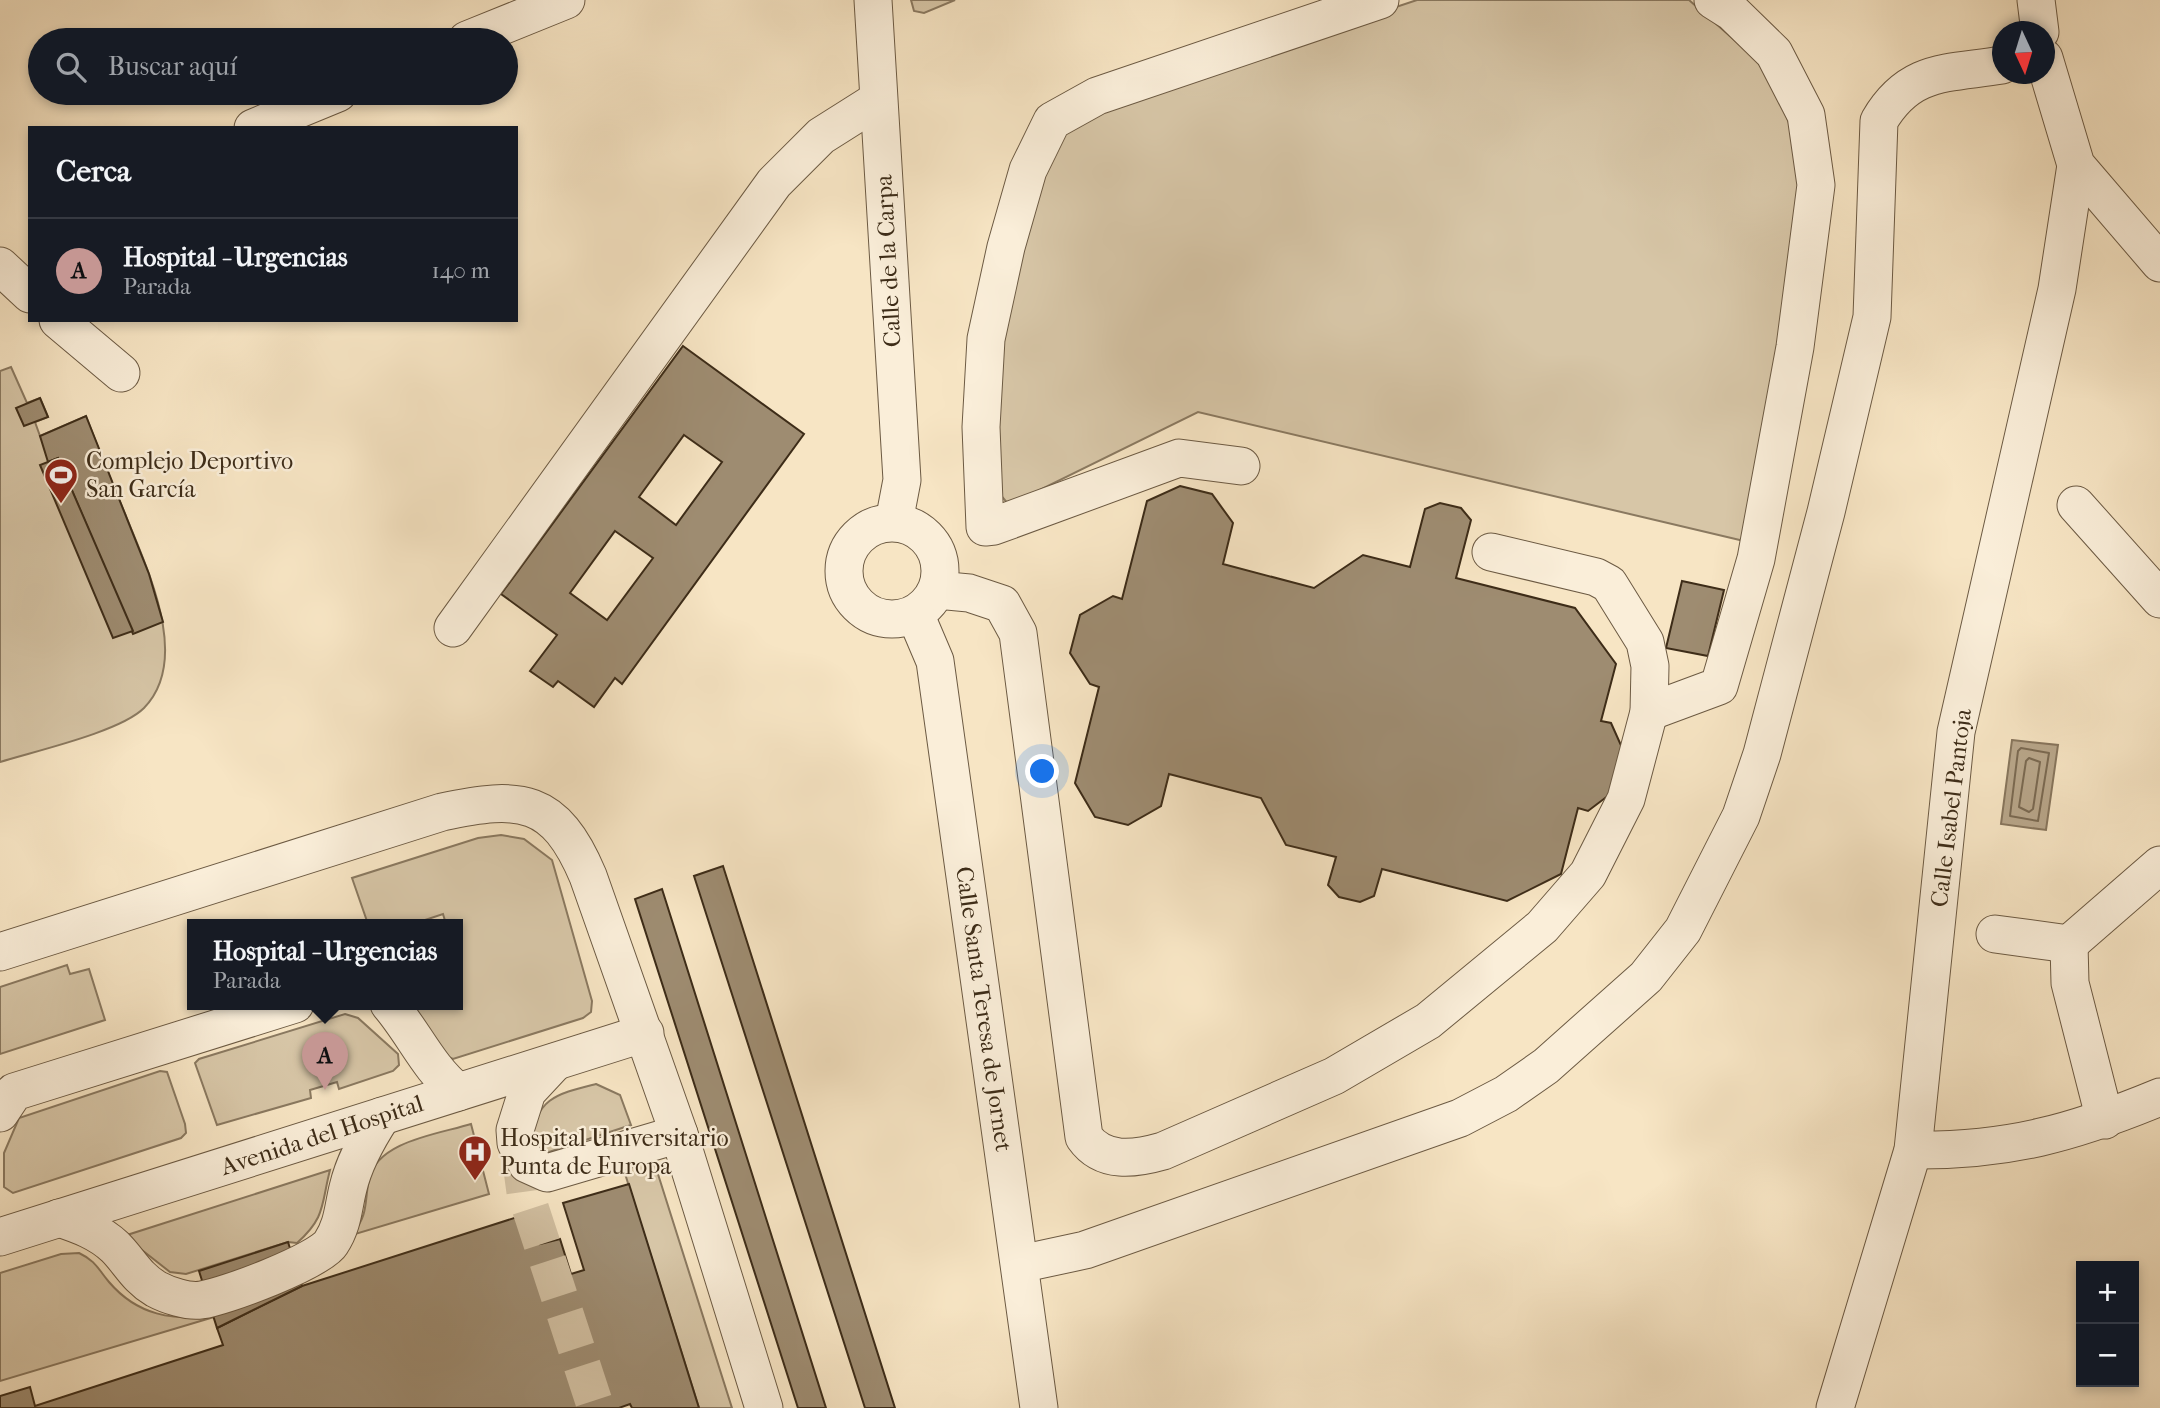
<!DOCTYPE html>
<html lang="es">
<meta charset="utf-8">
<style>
body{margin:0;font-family:"IM FELL French Canon",serif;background:#20242c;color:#f1f3f6}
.controls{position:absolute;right:21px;bottom:21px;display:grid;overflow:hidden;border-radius:0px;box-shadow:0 4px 10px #0003}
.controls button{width:63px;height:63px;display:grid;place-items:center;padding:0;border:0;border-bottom:2px solid #363941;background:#171b24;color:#f1f3f6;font:35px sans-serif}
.compass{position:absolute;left:1992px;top:21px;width:63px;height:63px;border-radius:50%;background:#171b24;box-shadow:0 4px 10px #0003;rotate:176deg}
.you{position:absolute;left:1043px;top:772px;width:24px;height:24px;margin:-18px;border:5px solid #fff;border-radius:50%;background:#1a73e8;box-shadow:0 0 0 10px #1a73e833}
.badge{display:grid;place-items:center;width:46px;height:46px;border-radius:50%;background:#c59692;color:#111;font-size:23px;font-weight:700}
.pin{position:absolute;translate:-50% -58px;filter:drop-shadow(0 2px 4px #0008)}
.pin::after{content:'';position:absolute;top:37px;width:24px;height:21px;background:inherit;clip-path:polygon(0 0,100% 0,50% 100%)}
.popup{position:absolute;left:187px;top:919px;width:276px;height:91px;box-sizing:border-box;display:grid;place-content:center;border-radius:0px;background:#171b24;filter:drop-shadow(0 2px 5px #0005);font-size:23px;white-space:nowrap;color:#9ea1a6}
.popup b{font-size:26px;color:#f1f3f6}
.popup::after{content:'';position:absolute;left:50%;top:100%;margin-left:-14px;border:14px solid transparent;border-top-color:#171b24}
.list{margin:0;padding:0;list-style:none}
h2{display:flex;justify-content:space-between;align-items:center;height:91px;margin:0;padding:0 28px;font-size:30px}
h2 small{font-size:23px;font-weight:400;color:#9ea1a6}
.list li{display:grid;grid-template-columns:46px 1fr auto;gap:21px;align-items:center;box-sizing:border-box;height:105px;padding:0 28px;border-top:2px solid #363941}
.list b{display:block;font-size:26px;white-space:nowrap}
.list p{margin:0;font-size:23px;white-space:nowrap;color:#9ea1a6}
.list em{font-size:23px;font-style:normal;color:#9ea1a6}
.icon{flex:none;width:38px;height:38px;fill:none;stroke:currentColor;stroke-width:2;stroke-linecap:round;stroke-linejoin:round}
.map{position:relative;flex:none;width:2160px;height:1408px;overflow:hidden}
.search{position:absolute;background:#171b24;box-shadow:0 4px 10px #0003;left:28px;top:28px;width:490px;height:77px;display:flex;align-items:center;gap:18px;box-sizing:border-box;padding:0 24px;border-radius:38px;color:#9ea1a6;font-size:26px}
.panel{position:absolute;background:#171b24;box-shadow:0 4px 10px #0003;left:28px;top:126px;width:490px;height:196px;border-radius:0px}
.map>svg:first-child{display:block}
</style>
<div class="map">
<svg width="2160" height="1408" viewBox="0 0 2160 1408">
<rect width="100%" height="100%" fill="#f7e5c4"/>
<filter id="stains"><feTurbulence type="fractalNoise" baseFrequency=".00286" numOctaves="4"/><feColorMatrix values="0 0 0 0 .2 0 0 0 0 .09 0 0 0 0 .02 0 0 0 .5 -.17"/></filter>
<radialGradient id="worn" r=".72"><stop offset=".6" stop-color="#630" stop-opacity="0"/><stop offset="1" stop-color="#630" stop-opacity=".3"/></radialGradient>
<g fill="#d7c6a7" stroke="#8a7960" stroke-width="2">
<polygon points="911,0 955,0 924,13 914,11"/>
<polygon points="1417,0 1689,0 1756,59 1777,93 1792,130 1803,192 1744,541 1198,412 1009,505 998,492 994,402 1006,297 1046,159 1062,134 1111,102"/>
<path d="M11,367L27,403L40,398L48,417L35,422L40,436L86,416C99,450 112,483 126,516C146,567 192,659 144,708C120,732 35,751 0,762V371Z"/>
<polygon points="501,835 524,839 552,860 592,1001 591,1012 583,1018 453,1059 444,1055 409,1004 458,1004 458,924 446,924 443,914 413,924 368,924 352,878 478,838"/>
<polygon points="67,965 70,974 89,969 105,1020 0,1054 0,987"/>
<polygon points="345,1014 358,1018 398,1054 399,1065 393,1071 339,1089 337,1082 310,1090 311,1098 217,1125 195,1063 199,1059"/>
<polygon points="160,1071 167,1072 185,1124 186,1133 181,1138 13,1193 4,1187 4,1153 19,1118"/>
<path d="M596,1084L620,1095L631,1125L549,1152L533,1142C533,1098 560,1093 596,1084Z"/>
<path d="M471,1124L489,1194L352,1235C369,1213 364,1204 369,1179C377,1141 439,1134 471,1124Z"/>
<polygon points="651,1152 732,1408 699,1408 621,1161"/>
<path d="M330,1170C321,1205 326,1217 297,1243L288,1242L186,1274L170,1272L124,1236Z"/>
<path d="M79,1253C96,1261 98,1269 109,1282C138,1316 172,1320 214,1317L0,1381V1273L61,1254Z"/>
</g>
<polygon fill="#b8a68a" stroke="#87755c" stroke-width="2" points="2012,740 2058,745 2046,830 2001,824"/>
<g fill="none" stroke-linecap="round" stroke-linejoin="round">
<g stroke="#7a6951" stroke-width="2">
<polygon points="2021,748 2049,753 2038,821 2010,816 2018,751"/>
<polygon points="2029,758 2040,762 2033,809 2029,812 2019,807 2026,761"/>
</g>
</g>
<g fill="#9e8c71" stroke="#3d2c18" stroke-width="2" fill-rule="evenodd">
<path d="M683,346L804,434L622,684L615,678L594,707L558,681L553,687L530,671L557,635L501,594ZM684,435L722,462L676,525L639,497ZM615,531L653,558L607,620L570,593Z"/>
<polygon points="40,398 48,417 24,426 16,408"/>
<polygon points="86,416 149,574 163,622 133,634 58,458 48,462 40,436"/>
<polygon points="58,458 133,631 113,638 40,465"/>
<polygon points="1180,486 1212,494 1233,523 1223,564 1314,588 1363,555 1410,567 1425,509 1440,503 1461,508 1471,520 1456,578 1575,608 1616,664 1601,721 1611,723 1624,752 1613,792 1588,811 1578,808 1561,874 1507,901 1382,869 1374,896 1360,902 1339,897 1328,885 1336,857 1286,845 1261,798 1169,774 1161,806 1128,825 1095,817 1075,783 1099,687 1090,684 1070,653 1080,615 1113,596 1122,599 1147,501"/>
<polygon points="1682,581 1724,590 1708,656 1666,648"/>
<polygon points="723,866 895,1408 865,1408 694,876"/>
<polygon points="662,889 826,1408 798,1408 635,899"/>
<polygon points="629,1184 699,1408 632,1408 630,1404 619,1408 0,1408 0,1396 30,1387 35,1406 223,1345 217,1328 302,1286 530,1213 540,1244 560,1239 571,1274 584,1270 563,1203"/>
<polygon points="288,1242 302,1286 217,1328 199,1271"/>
</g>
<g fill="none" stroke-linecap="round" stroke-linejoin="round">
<polyline stroke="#d2c0a2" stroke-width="37" stroke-dasharray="37 18" stroke-linecap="butt" points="520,1155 525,1192 596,1408"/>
<g stroke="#6c5a43" stroke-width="39">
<g id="minor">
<polyline points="873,0 902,480 894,522"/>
<polyline points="2036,0 2040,32"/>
<polyline points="467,40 566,0"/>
<polyline points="2044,58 2076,165 2160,263"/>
<polyline points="253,128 338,93"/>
<polyline points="0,266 30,294"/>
<polyline points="58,320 121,373"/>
<polyline points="1241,466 1179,458 994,526 985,527 981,427 986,339 1006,247 1028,170 1052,121 1097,96 1380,0"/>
<polyline points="2076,505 2160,599"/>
<circle cx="892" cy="571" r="48"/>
<path d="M937,590L969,593L1002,604L1018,633L1084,1137C1103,1164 1135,1159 1163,1151L1334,1076L1428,1021L1542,927L1588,874L1626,799L1649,712L1650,666L1645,642L1609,584L1596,577L1491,552"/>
<polyline points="915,614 935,661 1039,1408"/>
<polyline points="453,628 774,183 821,136 878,100"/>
<polyline points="1649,712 1719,686 1756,559 1795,347 1816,185 1806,115 1774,53 1732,12 1713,0"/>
<polyline points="1995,934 2069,944 2160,865"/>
<polyline points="2069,944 2070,983 2105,1120"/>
<path d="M0,952L442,812C521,795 555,798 588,876L679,1134L764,1408"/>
<path d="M389,1004C414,1033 428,1068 458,1092"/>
<polyline points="555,1062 527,1092 515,1130 516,1143 527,1164 547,1173 679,1134"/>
<polyline points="0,1113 14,1092 295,1004"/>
<path d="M1913,1150C2008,1151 2073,1133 2160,1097"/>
<path d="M59,1218C80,1225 99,1232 115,1247C130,1262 136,1277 156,1289C167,1295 188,1302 201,1300C224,1297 320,1261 331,1243C343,1225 343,1208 348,1188C354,1162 367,1139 382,1116"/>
<polyline points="0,1237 645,1033"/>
<path d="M1020,1264L1085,1250L1460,1118L1506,1094L1546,1066L1646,977L1683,930L1741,816L1762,754L1826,512L1872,317L1879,121C1910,68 1948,74 2002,65"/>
<polyline points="1835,1408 1913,1150 1956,732 2057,289 2076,165"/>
</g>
</g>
<use href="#minor" stroke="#faeed9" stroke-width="37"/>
</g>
<defs>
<g id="stadium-pin" transform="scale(1.75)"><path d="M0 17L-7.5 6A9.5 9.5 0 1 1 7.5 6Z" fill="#8f2418" stroke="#faeed9"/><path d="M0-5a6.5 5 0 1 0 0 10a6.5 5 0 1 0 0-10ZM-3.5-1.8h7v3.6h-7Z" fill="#fff"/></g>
<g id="hospital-pin" transform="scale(1.75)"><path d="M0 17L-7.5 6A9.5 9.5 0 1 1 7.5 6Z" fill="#8f2418" stroke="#faeed9"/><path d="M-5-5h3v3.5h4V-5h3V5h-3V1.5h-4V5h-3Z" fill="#fff"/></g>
</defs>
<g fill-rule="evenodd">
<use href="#stadium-pin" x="61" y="475"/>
<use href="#hospital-pin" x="475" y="1152"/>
</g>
<g text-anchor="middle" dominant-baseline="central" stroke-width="5" stroke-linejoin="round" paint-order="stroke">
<g font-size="24" fill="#3d2c18" stroke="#faeed9">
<text transform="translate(888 261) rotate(-93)">Calle de la Carpa</text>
<text transform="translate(1951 808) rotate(-83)">Calle Isabel Pantoja</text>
<text transform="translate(984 1009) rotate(82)">Calle Santa Teresa de Jornet</text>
<text transform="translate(322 1135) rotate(-18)">Avenida del Hospital</text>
</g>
<g font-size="24" fill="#3d2c18" stroke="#faeed9" text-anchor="start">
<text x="86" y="461">Complejo Deportivo<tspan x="86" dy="28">San García</tspan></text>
<text x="500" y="1138">Hospital Universitario<tspan x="500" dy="28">Punta de Europa</tspan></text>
</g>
</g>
<rect width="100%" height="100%" filter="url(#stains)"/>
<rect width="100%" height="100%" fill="url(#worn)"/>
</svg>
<div class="controls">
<button>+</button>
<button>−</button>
</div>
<svg class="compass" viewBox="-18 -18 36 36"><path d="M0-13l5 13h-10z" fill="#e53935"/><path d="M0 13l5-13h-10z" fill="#9ea1a6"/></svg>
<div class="you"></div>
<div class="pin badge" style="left:325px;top:1090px">A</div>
<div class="popup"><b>Hospital - Urgencias</b>Parada</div>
<div class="search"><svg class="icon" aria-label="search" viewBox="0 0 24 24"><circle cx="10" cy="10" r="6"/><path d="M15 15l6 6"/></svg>Buscar aquí</div>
<section class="panel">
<h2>Cerca<small></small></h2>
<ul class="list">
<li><span class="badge">A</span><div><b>Hospital - Urgencias</b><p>Parada</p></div><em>140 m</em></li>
</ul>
</section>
</div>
